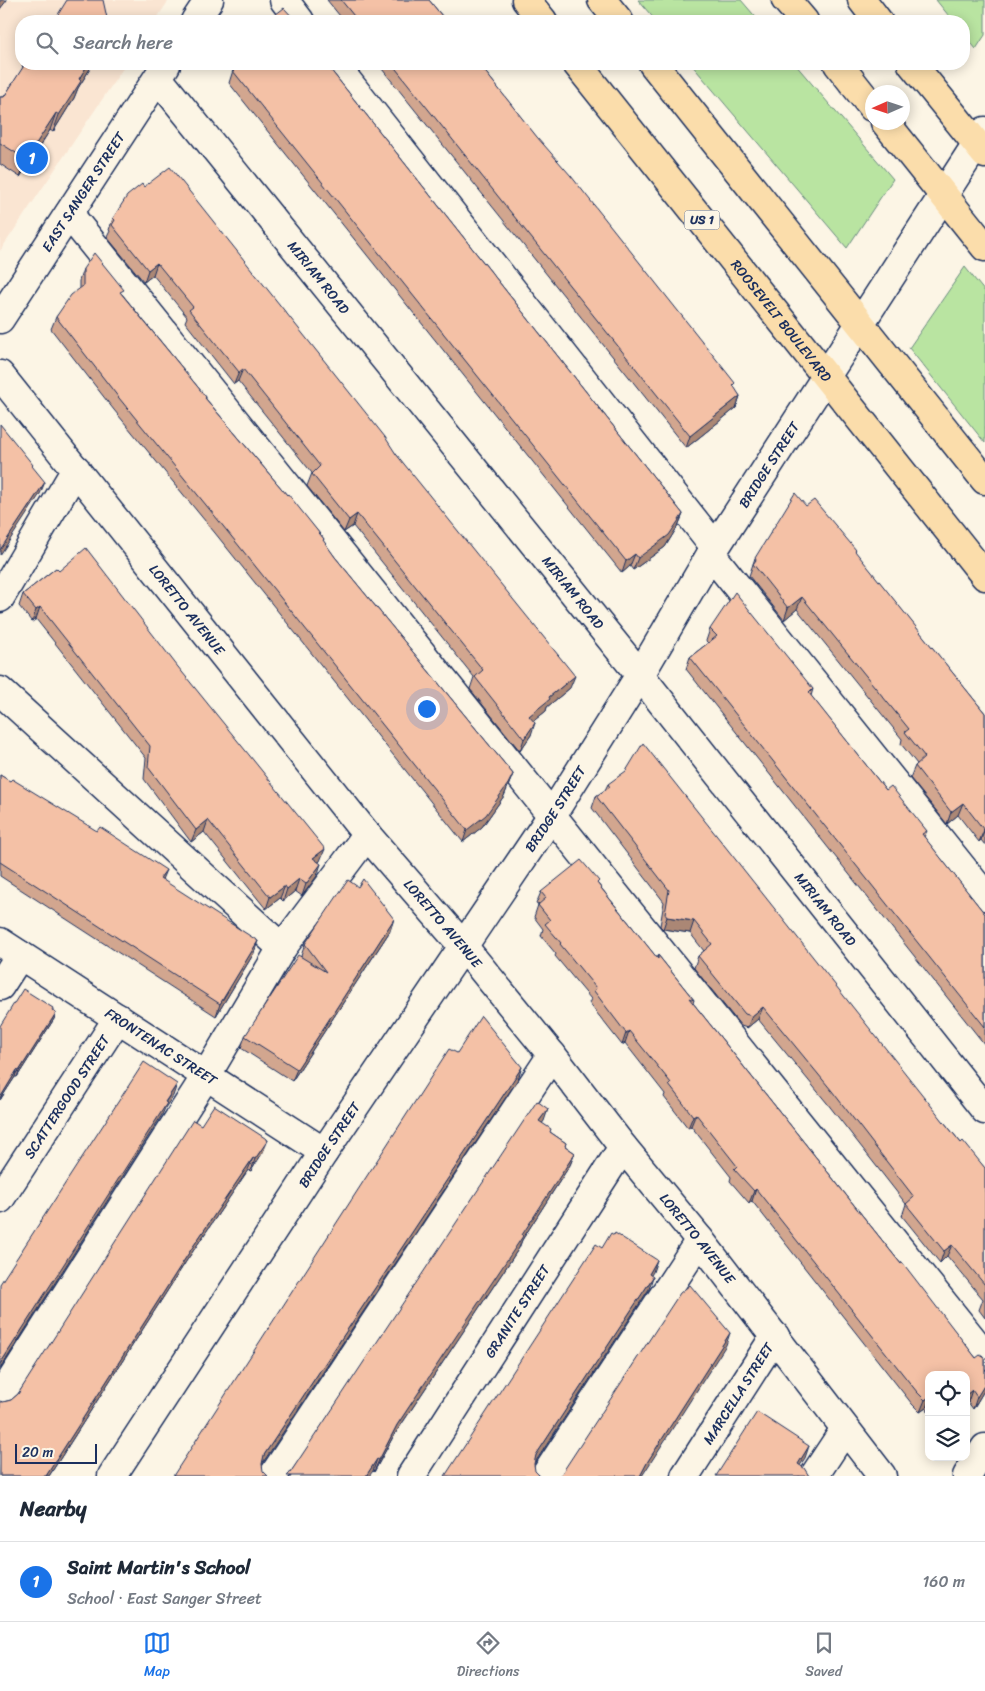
<!DOCTYPE html>
<meta charset="utf-8">
<style>
body{margin:0;font-family:Sriracha,sans-serif;background:#f2f2f3;color:#1f2937}
.controls{position:absolute;right:15px;bottom:15px;display:grid;overflow:hidden;border-radius:10px;box-shadow:0 2px 12px #0003}
.controls button{width:45px;height:45px;display:grid;place-items:center;padding:0;border:0;border-bottom:1px solid #e0e1e3;background:#fff;color:#1f2937;font:25px sans-serif}
.compass{position:absolute;left:865px;top:85px;width:45px;height:45px;border-radius:50%;background:#fff;box-shadow:0 2px 12px #0003;rotate:267deg}
.scale{position:absolute;left:15px;bottom:12px;width:82px;box-sizing:border-box;padding-left:5px;border:2px solid #1b2f5e;border-top:0;font-size:14px;line-height:18px;white-space:nowrap;color:#1b2f5e;-webkit-text-stroke:4px #fcf5e5;paint-order:stroke}
.you{position:absolute;left:426px;top:708px;width:18px;height:18px;margin:-12px;border:4px solid #fff;border-radius:50%;background:#1a73e8;box-shadow:0 0 0 8px #1a73e833}
.badge{display:grid;place-items:center;width:32px;height:32px;border-radius:50%;background:#1a73e8;color:#fff;font-size:16px;font-weight:700}
.pin{position:absolute;translate:-50% -50%;border:2px solid #fff;box-shadow:0 1px 5px #0006}
.list{margin:0;padding:0;list-style:none}
h2{display:flex;justify-content:space-between;align-items:center;height:65px;margin:0;padding:0 20px;font-size:21px}
h2 small{font-size:16px;font-weight:400;color:#747a83}
.list li{display:grid;grid-template-columns:32px 1fr auto;gap:15px;align-items:center;box-sizing:border-box;height:80px;padding:0 20px;border-top:1px solid #e0e1e3}
.list b{display:block;font-size:19px;white-space:nowrap}
.list p{margin:0;font-size:16px;white-space:nowrap;color:#747a83}
.list em{font-size:16px;font-style:normal;color:#747a83}
.icon{flex:none;width:28px;height:28px;fill:none;stroke:currentColor;stroke-width:2;stroke-linecap:round;stroke-linejoin:round}
.map{position:relative;flex:none;width:985px;height:1476px;overflow:hidden}
.search{position:absolute;background:#fff;box-shadow:0 2px 12px #0003;left:15px;right:15px;top:15px;height:55px;display:flex;align-items:center;gap:12px;box-sizing:border-box;padding:0 18px;border-radius:20px;color:#747a83;font-size:19px}
.sheet{height:145px;background:#fff}
nav{display:flex;justify-content:space-around;align-items:center;box-sizing:border-box;height:70px;border-top:1px solid #e0e1e3;background:#fff;font-size:14px;color:#747a83}
nav a{display:grid;justify-items:center;gap:2px}
nav .on{color:#1a73e8}
.map>svg:first-child{display:block}
</style>
<div class="map">
<svg width="985" height="1476" viewBox="0 0 985 1476">
<rect width="100%" height="100%" fill="#fcf5e5"/>
<filter id="ink" filterUnits="userSpaceOnUse"><feTurbulence type="fractalNoise" baseFrequency=".02" numOctaves="2"/><feDisplacementMap in="SourceGraphic" scale="10" xChannelSelector="R" yChannelSelector="G"/><feConvolveMatrix kernelMatrix="1 2 1 2 8 2 1 2 1" color-interpolation-filters="sRGB"/></filter>
<g filter="url(#ink)">
<polygon fill="#fae5d2" points="0,0 169,0 155,21 21,21 21,64 126,64 0,251"/>
<g fill="#b9e4a1" stroke="#6a8a80">
<polygon points="638,0 741,0 759,21 656,21"/>
<polygon points="936,0 985,0 985,35 976,49 964,34 964,21 953,21"/>
<polygon points="691,64 795,64 893,179 847,248"/>
<polygon points="965,267 985,292 985,443 909,348"/>
</g>
<g fill="none" stroke-linecap="round" stroke-linejoin="round">
<g stroke="#1b2f5e" stroke-width="31">
<g id="minor">
<polyline points="284,0 300,21"/>
<polyline points="195,21 209,0"/>
<polyline points="334,64 715,547"/>
<path id="s1" d="M158,78L640,675L985,1110"/>
<polyline points="69,214 985,1355"/>
<path id="s2" d="M0,319L166,65"/>
<path id="s3" d="M0,375L367,835L463,946L552,1055L623,1147L700,1240L882,1476"/>
<polyline points="711,554 985,896"/>
<polyline points="0,598 76,469"/>
<polyline points="0,691 282,948 367,835"/>
<path id="s4" d="M0,942L324,1152"/>
<polyline points="0,986 20,955"/>
<path id="s5" d="M0,1199L118,1018"/>
<polyline points="0,1398 206,1076 282,948"/>
<path id="s6" d="M112,1476L324,1152L552,815L640,675L711,554L985,131"/>
<polyline points="273,1476 552,1055"/>
<path id="s7" d="M411,1476L623,1147"/>
<polyline points="545,1476 700,1240"/>
<path id="s8" d="M685,1476L775,1336"/>
<polyline points="814,1476 845,1429"/>
<polyline points="967,1476 985,1448"/>
</g>
</g>
<g stroke="#1b2f5e" stroke-width="31">
<g id="highway">
<polyline points="526,0 543,21"/>
<polyline points="602,0 619,21"/>
<polyline points="786,0 804,21"/>
<polyline points="862,0 878,21"/>
<path id="s9" d="M577,64L985,576"/>
<polyline points="653,64 985,480"/>
<polyline points="838,64 872,107"/>
<polyline points="912,64 985,154"/>
<polyline points="885,122 985,247"/>
</g>
</g>
<use href="#minor" stroke="#fcf5e5" stroke-width="28"/>
<use href="#highway" stroke="#fbddab" stroke-width="28"/>
</g>
<g fill="#d2a68f" stroke="#1b2f5e">
<polygon points="327,0 429,0 446,21 344,21"/>
<polygon points="22,64 93,64 78,88 74,98 53,132 50,130 20,177 0,164 0,97 4,97 23,68"/>
<polygon points="235,64 326,64 683,514 678,526 665,547 633,570 630,566 622,573 229,83"/>
<polygon points="378,64 479,64 740,396 736,408 686,448"/>
<polygon points="144,187 396,454 570,688 547,707 546,711 533,721 531,735 520,751 470,689 474,677 353,526 344,532 307,486 312,473 238,381 234,384 185,322 187,317 153,275 144,282 107,237 110,231 109,230 113,218"/>
<polygon points="83,269 122,294 206,397 206,399 324,539 323,541 335,557 513,774 504,796 482,827 463,842 215,533 114,410 51,329 56,317 79,289 79,281"/>
<polygon points="806,506 855,552 985,713 985,845 981,840 979,842 958,815 947,824 910,778 915,766 917,764 901,744 902,739 797,609 784,620 749,576 755,558"/>
<polygon points="56,568 320,861 319,862 317,876 302,896 295,891 283,901 280,898 266,909 204,832 191,842 144,779 146,758 36,619 32,622 19,606 23,594"/>
<polygon points="710,629 813,689 811,696 886,790 927,831 924,837 985,914 985,1045 686,669 690,657 708,643 706,641"/>
<polygon points="0,775 162,880 254,953 216,1016 0,876"/>
<polygon points="608,784 944,1122 961,1143 985,1168 985,1318 979,1310 983,1299 947,1256 940,1263 902,1216 906,1204 827,1103 758,1019 747,1028 741,1026 694,968 698,956 704,951 690,933 663,929 660,926 664,902 592,808 596,796 605,790"/>
<polygon points="598,884 657,958 658,955 694,1000 693,1003 976,1358 985,1358 985,1389 973,1409 968,1402 966,1403 966,1375 929,1375 929,1412 926,1408 920,1412 912,1404 752,1201 749,1203 730,1181 731,1177 691,1126 688,1128 664,1097 665,1094 625,1043 622,1045 589,1003 591,999 555,956 556,954 541,936 543,929 534,917 538,905 536,904 541,892"/>
<polygon points="390,931 292,1081 241,1048 245,1036 302,958 301,956 305,944"/>
<polygon points="53,1011 56,1013 54,1019 17,1077 15,1077 0,1100"/>
<polygon points="548,1109 542,1123 550,1132 566,1143 565,1146 575,1153 570,1165 522,1240 519,1248 393,1437 374,1472 373,1471 290,1473"/>
<polygon points="201,1125 263,1152 251,1171 248,1170 187,1260 49,1476 0,1476 3,1402 11,1400 18,1394"/>
</g>
<g fill="#ab8774" stroke="#1b2f5e">
<polygon points="0,0 7,0 0,9"/>
<polygon points="88,64 93,64 78,88 74,98 53,132 59,115 79,79"/>
<polygon points="56,113 50,130 20,177 26,159"/>
<polygon points="157,263 153,275 144,282 148,270"/>
<polygon points="243,369 238,381 234,384 239,372"/>
<polygon points="740,396 736,408 686,448 690,436"/>
<polygon points="45,482 40,494 0,555 0,550"/>
<polygon points="357,514 353,526 344,532 349,520"/>
<polygon points="683,514 678,526 665,547 633,570 638,558"/>
<polygon points="635,554 630,566 622,573 626,561"/>
<polygon points="802,597 797,609 784,620 788,608"/>
<polygon points="40,607 36,619 32,622 36,610"/>
<polygon points="575,676 570,688 547,707 546,711 525,728 529,716 549,697"/>
<polygon points="535,723 531,735 520,751 524,739"/>
<polygon points="513,774 504,796 482,827 463,842 467,830"/>
<polygon points="963,803 958,815 947,824 951,812"/>
<polygon points="208,820 204,832 191,842 196,830"/>
<polygon points="985,829 981,840 979,842 984,830"/>
<polygon points="325,849 320,861 308,870 313,858"/>
<polygon points="321,864 317,876 302,896 306,884"/>
<polygon points="166,870 161,882 160,878"/>
<polygon points="299,879 295,891 283,901 287,889"/>
<polygon points="285,886 280,898 266,909 270,897"/>
<polygon points="667,917 694,921 690,933 663,929"/>
<polygon points="394,919 390,931 292,1081 297,1069"/>
<polygon points="258,941 254,953 216,1016 220,1004"/>
<polygon points="763,1007 758,1019 747,1028 752,1016"/>
<polygon points="56,1013 54,1019 17,1077 19,1071"/>
<polygon points="629,1031 625,1043 622,1045 626,1033"/>
<polygon points="522,1067 518,1079 260,1467 264,1455"/>
<polygon points="17,1070 15,1077 0,1100 0,1098"/>
<polygon points="177,1084 173,1096 165,1108 162,1115 0,1369 0,1364"/>
<polygon points="548,1109 544,1121 535,1133 539,1121"/>
<polygon points="696,1114 691,1126 688,1128 693,1116"/>
<polygon points="268,1140 263,1152 251,1171 255,1159"/>
<polygon points="575,1153 570,1165 522,1240 519,1248 393,1437 374,1472 379,1460 397,1425"/>
<polygon points="253,1158 248,1170 187,1260 49,1476 46,1476 192,1248"/>
<polygon points="756,1189 752,1201 749,1203 754,1191"/>
<polygon points="952,1245 947,1256 940,1263 944,1251"/>
<polygon points="657,1260 653,1272 644,1286 649,1274"/>
<polygon points="653,1277 649,1289 532,1467 536,1455"/>
<polygon points="730,1333 726,1345 642,1476 640,1476 648,1461"/>
<polygon points="985,1384 985,1389 973,1409 977,1397"/>
<polygon points="972,1390 968,1402 966,1403 966,1395"/>
<polygon points="929,1397 929,1400 926,1408 920,1412 925,1400"/>
<polygon points="809,1446 805,1458 793,1476 798,1464"/>
<polygon points="377,1459 373,1471 369,1476 366,1476"/>
</g>
<g fill="#f4c1a6" stroke="#1b2f5e">
<polygon points="67,0 103,0 107,18 113,21 54,21"/>
<polygon points="341,0 429,0 446,21 358,21"/>
<polygon points="284,8 296,21 267,21"/>
<polygon points="25,64 88,64 79,79 81,81 59,115 56,113 26,159 0,143 0,97 4,97"/>
<polygon points="236,64 326,64 683,514 669,535 638,558 635,554 626,561 233,71"/>
<polygon points="392,64 479,64 537,137 571,176 705,345 735,383 733,385 740,396 690,436"/>
<polygon points="170,167 385,437 396,454 575,676 549,697 550,699 529,716 535,723 524,739 475,677 483,670 357,514 349,520 312,474 320,466 243,369 239,372 189,310 193,307 157,263 148,270 112,225 115,220 113,218 127,196 142,184 144,187"/>
<polygon points="94,253 124,290 120,292 206,397 205,398 287,495 288,494 324,539 323,540 335,557 513,774 508,784 486,815 467,830 219,521 119,398 56,317 71,295 83,286 83,269"/>
<polygon points="0,424 33,465 32,466 45,482 0,550"/>
<polygon points="795,493 806,506 814,500 856,550 855,551 985,713 985,829 984,830 963,803 951,812 915,766 925,757 905,732 909,729 802,597 788,608 753,564 756,560 755,558"/>
<polygon points="86,548 178,667 325,849 313,858 321,864 306,884 299,879 287,889 285,886 270,897 208,820 196,830 148,767 150,746 40,607 36,610 23,594 56,568 59,571"/>
<polygon points="735,592 813,689 809,693 886,790 891,786 927,831 922,834 985,914 985,1027 690,657 717,636 710,629"/>
<polygon points="643,743 944,1122 961,1143 963,1141 985,1168 985,1285 952,1245 944,1251 906,1204 914,1197 832,1091 763,1007 752,1016 745,1014 698,956 712,944 694,921 667,917 665,914 669,890 596,796 610,787 608,784 626,771"/>
<polygon points="0,775 10,781 12,779 97,831 100,827 166,870 160,878 258,941 220,1004 0,862"/>
<polygon points="581,860 599,881 597,883 658,959 658,955 694,1000 689,998 901,1264 902,1262 976,1358 980,1355 985,1358 985,1384 977,1397 972,1390 966,1395 966,1375 929,1375 929,1397 925,1400 917,1392 756,1189 754,1191 734,1169 737,1166 696,1114 693,1116 669,1085 671,1083 629,1031 626,1033 594,991 596,988 560,944 561,943 545,924 550,920 538,905 546,898 541,892"/>
<polygon points="363,879 394,919 297,1069 245,1036 298,955 326,972 305,944 348,880 358,887"/>
<polygon points="23,989 53,1008 52,1010 56,1013 19,1071 17,1070 0,1098 0,1026"/>
<polygon points="481,1016 522,1067 264,1455 262,1464 263,1471 268,1476 173,1476 449,1049 457,1053"/>
<polygon points="144,1062 177,1084 165,1102 167,1103 0,1364 0,1284"/>
<polygon points="537,1101 548,1109 539,1121 551,1129 550,1132 566,1143 565,1146 575,1153 522,1235 523,1236 397,1425 379,1460 377,1459 366,1476 287,1476 290,1473"/>
<polygon points="214,1105 268,1140 255,1159 253,1158 192,1248 46,1476 0,1476 0,1401 3,1402 11,1400 18,1394 193,1120 201,1125"/>
<polygon points="611,1233 614,1235 615,1233 657,1260 649,1274 653,1277 536,1455 534,1464 535,1471 540,1476 445,1476 596,1244 602,1248"/>
<polygon points="690,1285 730,1333 648,1461 640,1476 559,1476 562,1473 680,1293"/>
<polygon points="757,1412 809,1446 798,1464 804,1468 809,1476 716,1476"/>
</g>
</g>
<g text-anchor="middle" dominant-baseline="central" stroke-width="4.5" stroke-linejoin="round" paint-order="stroke">
<rect fill="#fcf5e5" stroke="#5e6a86" stroke-width="1" x="684.5" y="210.5" width="35" height="19" rx="4"/>
<g font-size="12" font-weight="bold" fill="#1b2f5e">
<text x="702" y="220">US 1</text>
</g>
<g font-size="14" fill="#1b2f5e" stroke="#fcf5e5">
<text stroke="none"><textPath href="#s2" startOffset="152">EAST SANGER STREET</textPath></text>
<text stroke="none"><textPath href="#s1" startOffset="256">MIRIAM ROAD</textPath></text>
<text stroke="none"><textPath href="#s9" startOffset="328">ROOSEVELT BOULEVARD</textPath></text>
<text stroke="none"><textPath href="#s6" startOffset="1206">BRIDGE STREET</textPath></text>
<text stroke="none"><textPath href="#s1" startOffset="661">MIRIAM ROAD</textPath></text>
<text stroke="none"><textPath href="#s3" startOffset="300">LORETTO AVENUE</textPath></text>
<text stroke="none"><textPath href="#s6" startOffset="801">BRIDGE STREET</textPath></text>
<text stroke="none"><textPath href="#s1" startOffset="1066">MIRIAM ROAD</textPath></text>
<text stroke="none"><textPath href="#s3" startOffset="705">LORETTO AVENUE</textPath></text>
<text stroke="none"><textPath href="#s4" startOffset="192">FRONTENAC STREET</textPath></text>
<text stroke="none"><textPath href="#s5" startOffset="122">SCATTERGOOD STREET</textPath></text>
<text stroke="none"><textPath href="#s6" startOffset="396">BRIDGE STREET</textPath></text>
<text stroke="none"><textPath href="#s3" startOffset="1110">LORETTO AVENUE</textPath></text>
<text stroke="none"><textPath href="#s7" startOffset="196">GRANITE STREET</textPath></text>
<text stroke="none"><textPath href="#s8" startOffset="98">MARCELLA STREET</textPath></text>
</g>
</g>
</svg>
<div class="controls">
<button><svg class="icon" aria-label="locate" viewBox="0 0 24 24"><circle cx="12" cy="12" r="6"/><path d="M12 2v4M12 18v4M2 12h4M18 12h4"/></svg></button>
<button><svg class="icon" aria-label="layers" viewBox="0 0 24 24"><path d="M12 4l9 5-9 5-9-5zM3 14l9 5 9-5"/></svg></button>
</div>
<svg class="compass" viewBox="-18 -18 36 36"><path d="M0-13l5 13h-10z" fill="#e53935"/><path d="M0 13l5-13h-10z" fill="#747a83"/></svg>
<div class="scale">20 m</div>
<div class="you"></div>
<div class="pin badge" style="left:32px;top:158px">1</div>
<div class="search"><svg class="icon" aria-label="search" viewBox="0 0 24 24"><circle cx="10" cy="10" r="6"/><path d="M15 15l6 6"/></svg>Search here</div>
</div>
<section class="sheet">
<h2>Nearby<small></small></h2>
<ul class="list">
<li><span class="badge">1</span><div><b>Saint Martin's School</b><p>School · East Sanger Street</p></div><em>160 m</em></li>
</ul>
</section>
<nav>
<a class="on"><svg class="icon" aria-label="map" viewBox="0 0 24 24"><path d="M3 6l6-2 6 2 6-2v14l-6 2-6-2-6 2zM9 4v14M15 6v14"/></svg>Map</a>
<a><svg class="icon" aria-label="directions" viewBox="0 0 24 24"><path d="M12 3l9 9-9 9-9-9zM9 14v-3h6M13 9l2 2-2 2"/></svg>Directions</a>
<a><svg class="icon" aria-label="saved" viewBox="0 0 24 24"><path d="M7 4h10v16l-5-4-5 4z"/></svg>Saved</a>
</nav>
